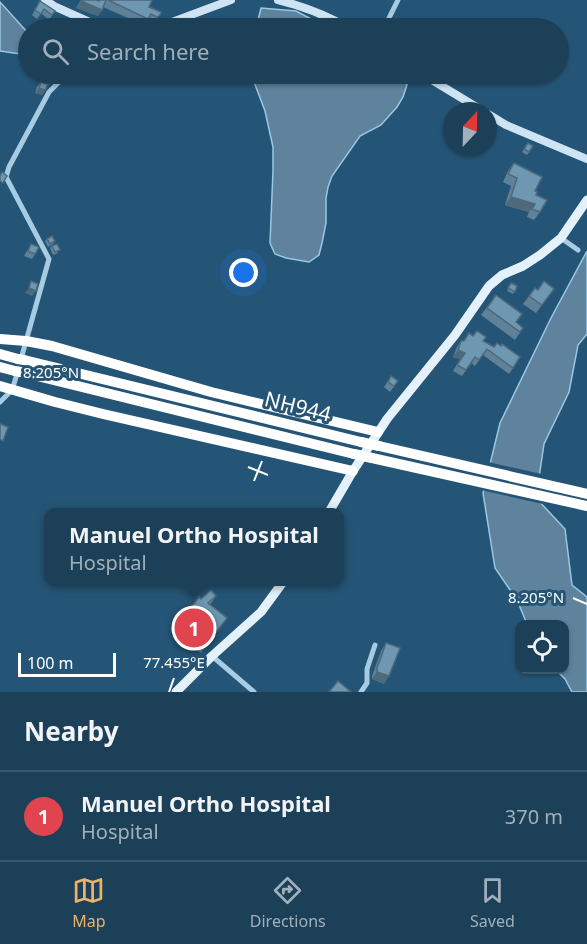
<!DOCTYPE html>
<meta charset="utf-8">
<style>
body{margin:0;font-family:"Noto Sans",sans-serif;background:#25475e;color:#f1f3f6}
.controls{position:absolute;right:18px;bottom:18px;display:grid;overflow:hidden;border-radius:12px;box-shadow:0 2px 4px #0004}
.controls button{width:54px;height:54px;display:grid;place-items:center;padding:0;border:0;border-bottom:2px solid #3a596e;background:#1c4058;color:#f1f3f6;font:30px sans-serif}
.compass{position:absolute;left:443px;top:102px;width:54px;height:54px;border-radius:50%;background:#1c4058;box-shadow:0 2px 4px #0004;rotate:22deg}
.scale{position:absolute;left:18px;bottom:15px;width:98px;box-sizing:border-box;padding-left:6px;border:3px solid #fff;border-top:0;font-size:16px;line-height:21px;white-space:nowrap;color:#fff;-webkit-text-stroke:4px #255576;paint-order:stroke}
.you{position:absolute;left:244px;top:273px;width:21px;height:21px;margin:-15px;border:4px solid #fff;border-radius:50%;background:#1a73e8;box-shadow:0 0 0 9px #1a73e833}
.badge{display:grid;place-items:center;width:39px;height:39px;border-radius:50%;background:#ebb26a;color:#fff;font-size:20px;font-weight:700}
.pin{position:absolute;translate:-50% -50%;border:3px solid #fff;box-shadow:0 2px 6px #0006}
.popup{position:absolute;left:44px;top:508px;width:300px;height:78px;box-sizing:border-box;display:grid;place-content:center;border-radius:12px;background:#1c4058;filter:drop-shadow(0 2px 4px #0005);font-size:20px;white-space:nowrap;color:#a0afba}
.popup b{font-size:22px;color:#f1f3f6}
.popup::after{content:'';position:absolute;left:50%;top:100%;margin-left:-12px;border:12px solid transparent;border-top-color:#1c4058}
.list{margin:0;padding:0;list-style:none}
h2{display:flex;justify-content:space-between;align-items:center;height:78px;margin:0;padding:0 24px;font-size:26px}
h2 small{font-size:20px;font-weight:400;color:#a0afba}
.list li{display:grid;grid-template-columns:39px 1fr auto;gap:18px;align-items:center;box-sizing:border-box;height:90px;padding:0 24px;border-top:2px solid #3a596e}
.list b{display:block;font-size:22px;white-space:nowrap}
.list p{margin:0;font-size:20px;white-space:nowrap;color:#a0afba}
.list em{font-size:20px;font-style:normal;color:#a0afba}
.icon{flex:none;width:33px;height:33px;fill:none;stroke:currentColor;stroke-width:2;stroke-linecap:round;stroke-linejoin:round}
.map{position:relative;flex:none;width:587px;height:692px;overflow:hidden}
.search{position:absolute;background:#1c4058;box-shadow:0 2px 4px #0004;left:18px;right:18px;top:18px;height:66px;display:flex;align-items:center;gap:15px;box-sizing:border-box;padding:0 21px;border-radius:33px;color:#a0afba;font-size:22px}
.sheet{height:168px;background:#1c4058}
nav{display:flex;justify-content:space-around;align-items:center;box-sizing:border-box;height:84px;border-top:2px solid #3a596e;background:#1c4058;font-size:16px;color:#a0afba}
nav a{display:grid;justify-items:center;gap:3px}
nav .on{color:#ebb26a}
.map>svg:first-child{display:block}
</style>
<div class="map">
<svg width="587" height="692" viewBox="0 0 587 692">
<rect width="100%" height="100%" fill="#255576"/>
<g fill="#5f839c" stroke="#9ac7e3" stroke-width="1.5">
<polygon points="0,2 28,33 28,53 27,55 0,51"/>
<polygon points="261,8 296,11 328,28 256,28"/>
<polygon points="251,74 397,74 400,76 407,85 403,97 397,107 381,125 360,136 332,176 328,187 326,198 326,223 322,243 319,255 309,262 286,258 275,254 270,243 273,171 273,147 265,111"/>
<polygon points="587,251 587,334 578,345 569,392 544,444 536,498 565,529 572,585 587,597 587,692 572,692 565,679 556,670 564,670 564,624 527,624 517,600 495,568 483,493 500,423 551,318"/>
</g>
<polygon fill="#255576" points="488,462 542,474 539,497 547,505 481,490"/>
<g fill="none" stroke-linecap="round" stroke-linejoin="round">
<g stroke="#a6cbe2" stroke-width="5">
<polyline points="384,28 398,0"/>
<polyline points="561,238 578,250"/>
<polyline points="21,359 49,259 6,177 9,167 49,92 67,74"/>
<polyline points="0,402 12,390 18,371"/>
<polyline points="212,656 254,692"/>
<polyline points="361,692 367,683 367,669 375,645"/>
</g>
<g stroke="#cee4f3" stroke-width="8">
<polyline points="45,0 56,7 103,28"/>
<path d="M278,0C303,6 326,15 349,28"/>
<polyline points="156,28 231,0"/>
<polyline points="422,74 483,111"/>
<polyline points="488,114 506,125 587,159"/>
</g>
<g stroke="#e4f1fb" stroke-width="9">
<polyline points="329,512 353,471 387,419 455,335 489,286 502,275 523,266 540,255 561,238 587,200"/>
<polyline points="176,692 212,656 261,612 283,582"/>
</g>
<g stroke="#fff" stroke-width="10">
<polyline points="0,339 26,341 52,346 211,392 378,432"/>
<polyline points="0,354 18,359"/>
<polyline points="24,360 361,442"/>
<polyline points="0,367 15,371"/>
<polyline points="21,372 354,454"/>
<polyline points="0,386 55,402 103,414 353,471"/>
<polyline points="379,446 587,494"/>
<polyline points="372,458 587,506"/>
</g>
<g stroke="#fff" stroke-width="10">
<polyline points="18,359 24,360"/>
<polyline points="15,371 21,372"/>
<polyline points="361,442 379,446"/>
<polyline points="354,454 372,458"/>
</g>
</g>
<g fill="#5f8298">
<polygon points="81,0 152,0 149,7 161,12 156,21 152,23 147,21 144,25 103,7 98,16 76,8"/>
<polygon points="40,1 55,11 49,20 41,13 37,19 32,15"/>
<polygon points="43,74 51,74 51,83 48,85 42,95 35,93 37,87 41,82 43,82 39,78"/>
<polygon points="528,143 533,146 527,155 522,152"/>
<polygon points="514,163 535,191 540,212 534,220 527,217 529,212 505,205 511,186 503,182 508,171"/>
<polygon points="47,239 55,241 53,244 48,247 45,241"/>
<polygon points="31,244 35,254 32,259 24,256"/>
<polygon points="52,246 58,253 53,255 50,248"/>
<polygon points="511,283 517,286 513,294 507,291"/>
<polygon points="535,288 538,290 554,289 536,313 523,304"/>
<polygon points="496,295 516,323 523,328 515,340 481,315"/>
<polygon points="473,336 494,347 520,357 509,374 483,355 475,366 471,363 462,376 453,371 460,359 453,357 457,347 461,341 464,341"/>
<polygon points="391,376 398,381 390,392 384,387"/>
<polygon points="216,596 210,605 220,628 201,653 171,630 181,615 184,617 201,599"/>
<polygon points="386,643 384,684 372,679 372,676 381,651"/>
</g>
<g fill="#4d6a7c">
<polygon points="81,1 102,10 98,16 76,8"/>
<polygon points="160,15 156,21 152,23 157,17"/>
<polygon points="39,88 45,90 42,95 35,93"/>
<polygon points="511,197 535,204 529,212 505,205"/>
<polygon points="29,288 36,291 32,296 25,293"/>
<polygon points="458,350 465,353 460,359 453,357"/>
<polygon points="377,672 389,676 384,684 372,679"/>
</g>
<g fill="#6e97b1" stroke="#4d6a7c" stroke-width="1.5">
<polygon points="82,0 96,0 99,1 99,0 106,0 102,10 81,1"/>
<polygon points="108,0 152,0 149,7 161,12 160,15 157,17 151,14 148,19"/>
<polygon points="40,1 55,11 52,15 44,9 41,14 35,10"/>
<polygon points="73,19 82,23 80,28 73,28 69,27"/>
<polygon points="43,74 51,74 55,77 50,81"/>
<polygon points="41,82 48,84 45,90 39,88"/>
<polygon points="528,143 533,146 529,152 524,149"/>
<polygon points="514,163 542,177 535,191 537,192 536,195 547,200 540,212 532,209 535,204 511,197 517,178 508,174"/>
<polygon points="2,172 7,176 3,183 0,181 0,176"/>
<polygon points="52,236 55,241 50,244 47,239"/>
<polygon points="31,244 39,247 35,254 28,251"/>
<polygon points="57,244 60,250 55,252 52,246"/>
<polygon points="31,281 38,284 36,291 29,288"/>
<polygon points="544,281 554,289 542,305 529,296 535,288 538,290"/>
<polygon points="511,283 517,286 515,292 508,288"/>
<polygon points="496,295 522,314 516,322 523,328 520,332 487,308"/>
<polygon points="477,331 486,337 483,341 494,347 497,343 501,346 502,344 520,357 513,368 487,349 479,360 475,357 466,370 457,365 465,353 458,350 461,341 464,341 469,333 473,336"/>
<polygon points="391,376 398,381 394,386 388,382"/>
<polygon points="0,424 8,427 3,441 0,439"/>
<polygon points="211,590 216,596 208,603 227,618 208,643 178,620 181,615 184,617 199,597 201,599"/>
<polygon points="386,643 400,648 389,676 377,672 377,668"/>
<polygon points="338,681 351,692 329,692"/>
</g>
<path fill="none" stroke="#fff" stroke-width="2" d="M0,367L14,372M248,467L268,475M254,481L262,461M573,598L587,604M169,692L174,678"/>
<g text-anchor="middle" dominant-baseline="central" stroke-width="6" stroke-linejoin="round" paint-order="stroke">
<g font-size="21" fill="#fff" stroke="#255576">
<text transform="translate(298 406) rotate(14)">NH944</text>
</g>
</g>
<g font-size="15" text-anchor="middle" fill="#fff" stroke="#255576" stroke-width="6" stroke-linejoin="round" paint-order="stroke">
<text x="51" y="378">8.205°N</text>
<text x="536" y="603">8.205°N</text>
<text x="174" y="668">77.455°E</text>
</g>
</svg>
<div class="controls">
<button><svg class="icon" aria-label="locate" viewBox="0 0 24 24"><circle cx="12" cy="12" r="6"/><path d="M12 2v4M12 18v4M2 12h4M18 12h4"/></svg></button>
</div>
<svg class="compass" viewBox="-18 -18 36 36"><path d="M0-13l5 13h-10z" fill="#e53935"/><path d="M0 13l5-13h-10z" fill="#a0afba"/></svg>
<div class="scale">100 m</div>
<div class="you"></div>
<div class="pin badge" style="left:194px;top:628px;background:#e0444e">1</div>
<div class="popup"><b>Manuel Ortho Hospital</b>Hospital</div>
<div class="search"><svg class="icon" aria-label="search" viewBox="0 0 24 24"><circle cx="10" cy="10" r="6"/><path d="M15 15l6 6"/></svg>Search here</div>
</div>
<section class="sheet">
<h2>Nearby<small></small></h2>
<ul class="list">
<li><span class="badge" style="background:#e0444e">1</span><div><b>Manuel Ortho Hospital</b><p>Hospital</p></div><em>370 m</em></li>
</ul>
</section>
<nav>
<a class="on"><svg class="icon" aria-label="map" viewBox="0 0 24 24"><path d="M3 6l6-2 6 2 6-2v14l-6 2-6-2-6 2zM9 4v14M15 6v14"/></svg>Map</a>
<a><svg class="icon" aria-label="directions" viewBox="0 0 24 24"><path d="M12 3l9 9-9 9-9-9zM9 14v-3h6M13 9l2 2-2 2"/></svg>Directions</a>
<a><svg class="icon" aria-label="saved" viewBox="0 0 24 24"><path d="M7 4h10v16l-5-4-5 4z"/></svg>Saved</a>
</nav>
